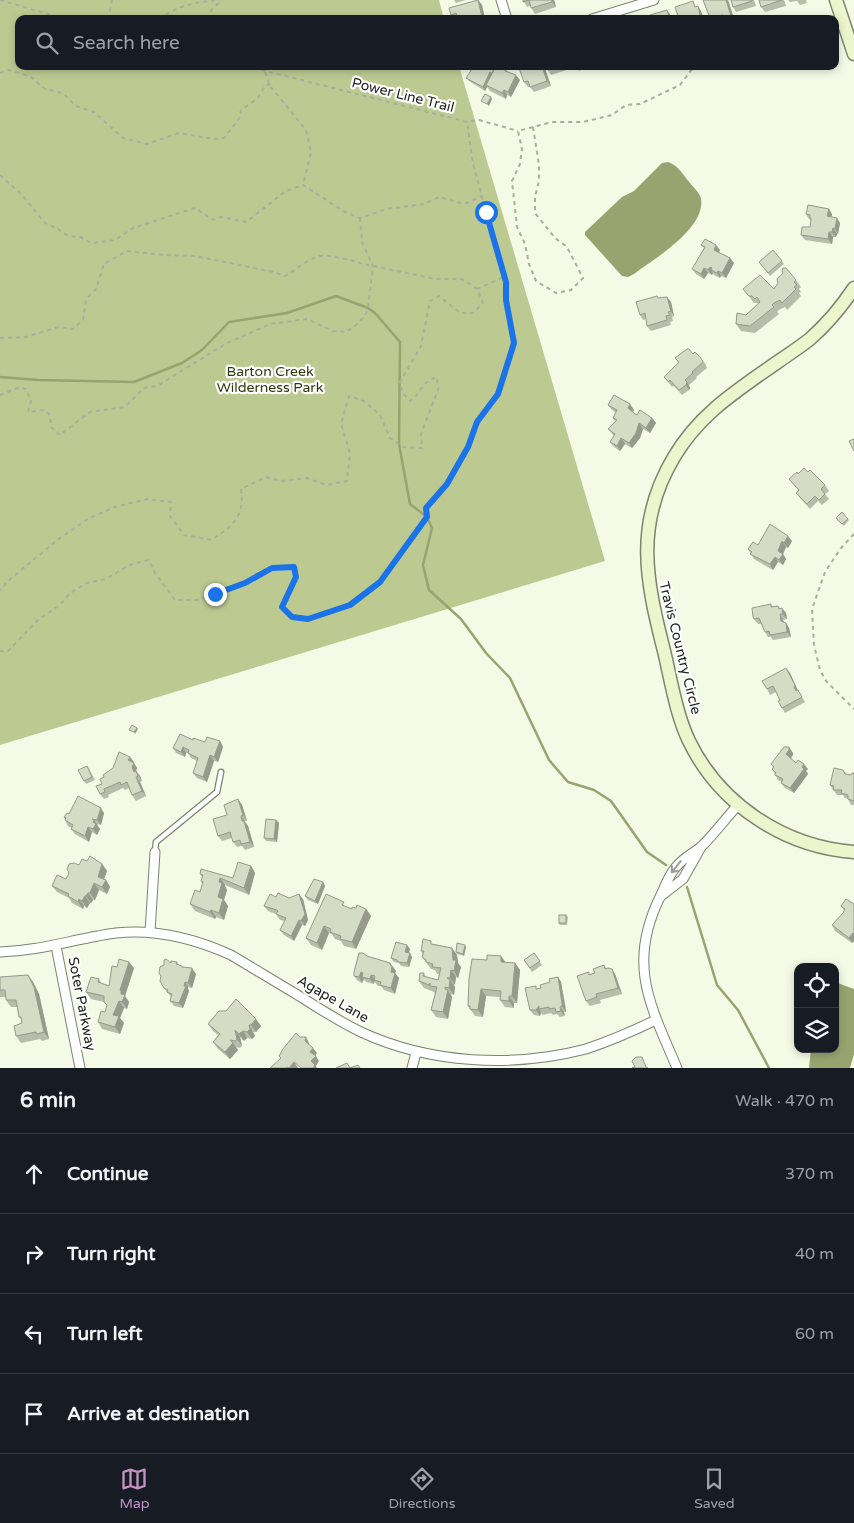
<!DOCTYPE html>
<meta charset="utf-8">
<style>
body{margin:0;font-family:"Varela Round",sans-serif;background:#242831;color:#f1f3f6}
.controls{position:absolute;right:15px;bottom:15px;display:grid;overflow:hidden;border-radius:10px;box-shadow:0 2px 8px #0003}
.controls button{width:45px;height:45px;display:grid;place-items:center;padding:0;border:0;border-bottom:1px solid #363941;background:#171b24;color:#f1f3f6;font:25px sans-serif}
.stop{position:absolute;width:15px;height:15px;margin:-11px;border:4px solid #1a73e8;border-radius:50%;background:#fff}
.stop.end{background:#1a73e8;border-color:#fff;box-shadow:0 1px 5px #0008}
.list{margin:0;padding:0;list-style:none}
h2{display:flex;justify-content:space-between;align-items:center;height:65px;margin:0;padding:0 20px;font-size:21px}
h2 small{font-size:16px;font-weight:400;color:#9ea1a6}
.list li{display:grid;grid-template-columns:32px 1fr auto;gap:15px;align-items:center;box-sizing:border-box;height:80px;padding:0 20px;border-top:1px solid #363941}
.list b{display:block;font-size:19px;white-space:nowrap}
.list em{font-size:16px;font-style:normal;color:#9ea1a6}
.icon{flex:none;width:28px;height:28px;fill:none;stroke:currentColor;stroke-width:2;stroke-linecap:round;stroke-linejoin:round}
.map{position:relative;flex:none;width:854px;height:1068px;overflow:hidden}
.search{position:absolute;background:#171b24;box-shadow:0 2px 8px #0003;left:15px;right:15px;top:15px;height:55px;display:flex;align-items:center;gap:12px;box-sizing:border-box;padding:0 18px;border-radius:10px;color:#9ea1a6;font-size:19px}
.sheet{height:385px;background:#171b24}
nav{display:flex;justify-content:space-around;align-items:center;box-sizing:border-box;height:70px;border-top:1px solid #363941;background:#171b24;font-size:14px;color:#9ea1a6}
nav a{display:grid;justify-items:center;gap:2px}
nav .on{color:#c394c4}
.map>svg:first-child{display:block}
</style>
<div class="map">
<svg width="854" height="1068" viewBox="0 0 854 1068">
<rect width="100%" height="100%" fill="#f4fae5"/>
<polygon fill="#bcca92" points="0,0 439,0 444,19 19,19 19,66 459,66 605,561 0,745"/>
<g fill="#97a46f">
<path d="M668,162C678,165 684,176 690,183C694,188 700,193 701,199C706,228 654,259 634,274L628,277L622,276L585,235V232L622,197L634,191L662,163Z"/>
<polygon points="835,982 854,989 854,1054 850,1068 809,1068 811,1049 835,1049"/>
</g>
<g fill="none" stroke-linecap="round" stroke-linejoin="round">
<g stroke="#97a46f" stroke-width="2.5">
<polyline points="0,377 38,380 134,382 182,363 202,350 229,322 287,313 336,296 368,308 375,313 400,342 399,444 410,504 427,517 432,528 423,565 429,590 461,619 486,653 510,678 549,760 568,782 594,790 611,801 647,852 666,865"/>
<polyline points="687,887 717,985 738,1010 769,1068"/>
</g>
<g stroke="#7e8370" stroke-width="7">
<polyline id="lane" points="155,852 156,842 217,792 221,772"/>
</g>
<g stroke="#7e8370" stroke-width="11">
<g id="street">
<polyline points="501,0 507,19"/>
<polyline points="592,19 654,0"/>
<polyline points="661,896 683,879 701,847"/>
<polyline points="150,932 155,852"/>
<polyline points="56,946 80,1068"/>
<path d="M0,952C35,951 64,942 98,936C143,926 189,936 231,955C253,968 274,981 296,994C317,1007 338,1021 361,1032C430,1064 513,1068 586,1049C610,1041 633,1031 656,1020"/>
<polyline points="412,1068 416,1053"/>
<path d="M677,1068C650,1005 627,964 660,897C665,887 668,876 676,867C684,857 694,853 703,845C715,833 726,818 738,805"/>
</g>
</g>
<g stroke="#7e8370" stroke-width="15">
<g id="secondary">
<polyline points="836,0 854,54"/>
<path d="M854,288C842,306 827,324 810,339C800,347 789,354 779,361C738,390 700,413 674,457C634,524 646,580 664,651C671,680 676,714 689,741C720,805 785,847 854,852"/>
</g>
</g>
<g stroke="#a9ae9e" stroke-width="2" stroke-dasharray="4 4" stroke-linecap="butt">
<polyline points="0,0 65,19"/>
<polyline points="108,19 112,0"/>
<path d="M159,19C178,5 197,2 220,0"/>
<polyline points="207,19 212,9 222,0"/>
<polyline points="246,66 460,120 467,122 479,120 518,131"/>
<polyline points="265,72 270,86 306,130 311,152 303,185"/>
<polyline points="0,73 8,70 20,73 31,77 45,89 63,93 76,106 94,112 123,138 147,144 179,133 213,139 224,138 239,119 241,110 257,99 265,86 270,84"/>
<polyline points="533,127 539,165 539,181 535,197 535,213 555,238 567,247 583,278 571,290 556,293 536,281 529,264 525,244 517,227 512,181 520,164 522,149 518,131 552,122 583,122 612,115 626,105 640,104 680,85 692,69 697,66"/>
<polyline points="0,175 22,195 45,223 58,229 68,236 80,237 91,243 115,240 133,228 195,208 213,220 221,217 246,222 286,191 303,185 345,212 360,218 387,209 424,204 439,197 464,204 482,196"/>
<polyline points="477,289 504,277"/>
<path d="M0,338L26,337L58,327L73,329L83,320L86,299L96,289L104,264L127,251L164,255L195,256L274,272L285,276C296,270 307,259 320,256C328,254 355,261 363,264L436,279H462L477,289L483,303L473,313H460L439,296L430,301L421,346L400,382L402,392L410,401L417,395L424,384L436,377L439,387L421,434L422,448L403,447L390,438L380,415L364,401L349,396L341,424L350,453L347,481L326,485L307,478L282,481L266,477L241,489C245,518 232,526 211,540L184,535L170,516L171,502L147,499L115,507L89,518L56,541L7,582L0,591"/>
<polyline points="0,395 20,387 26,389 31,401 28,412 44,410 50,415 51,427 60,435 90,412 125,407 144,388 157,386 227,343 270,324 307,319 333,331 346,332 356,325 365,316 368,308 373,266 362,242 360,218"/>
<polyline points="854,534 841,548 825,572 812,609 814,645 820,670 826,681 854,709"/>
<polyline points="0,651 7,652 38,620 60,605 70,593 87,583 106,579 129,565 149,560 155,573 175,600 197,600 232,589 257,577 272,568 294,567 296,577 282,607 292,617 308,619 350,605 380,582 427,517 426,508 447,484 467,447 477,422 498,394 514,343 506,300 506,282 473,164 467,122"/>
</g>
<use href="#lane" stroke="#fff" stroke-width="4.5"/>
<use href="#street" stroke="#fff" stroke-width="9"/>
<use href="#secondary" stroke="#ecf5cb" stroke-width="12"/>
</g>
<g fill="#b8bcaa">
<polygon points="454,0 466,0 456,3"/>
<polygon points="478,0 482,5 485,19 454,19 451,15"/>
<polygon points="523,0 554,0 556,7 535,14 530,6 527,7"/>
<polygon points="703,0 728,0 734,19 710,19"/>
<polygon points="731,0 754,0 756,6 736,12 733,7"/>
<polygon points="759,0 784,0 786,6 765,12 761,7"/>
<polygon points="788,0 806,0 807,3 800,5 797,1 790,2"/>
<polygon points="523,66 544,66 551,86 534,92 530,87 528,87 524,82"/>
<polygon points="546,66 572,66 573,68 551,75 547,69"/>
<polygon points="576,66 589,66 579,71"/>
<polygon points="481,68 506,69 507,71 520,80 511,97 507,95 506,99 490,91 487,87 485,91 469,81 466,78"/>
<polygon points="806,214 832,214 832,217 840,223 838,234 837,234 836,237 833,237 832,244 805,240 801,235 810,227 811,220 809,219"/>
<polygon points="701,245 720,250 719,253 730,258 734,263 726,278 721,276 720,278 714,275 713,273 712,275 708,273 704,279 696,274 692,269 704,248"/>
<polygon points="782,261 784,264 770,276 759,262"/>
<polygon points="796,280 801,287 799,289 801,292 799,293 801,296 787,310 785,307 779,310 777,312 779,314 755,333 741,331 736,324 758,304 757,303 754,303 743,289 774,289"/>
<polygon points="659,298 671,302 674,316 672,317 673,321 670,322 671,325 651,331 647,326 646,319 643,320 640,315"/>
<polygon points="693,354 705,363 707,368 696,377 697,378 689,385 690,388 689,390 682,395 674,386 672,387 664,377 678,363 675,358"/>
<polygon points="608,405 634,410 633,412 637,415 652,418 656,423 650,433 643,429 640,438 632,448 625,444 620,451 614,447 610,442 614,436 608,429 615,421 613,418 616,413 612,410"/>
<polygon points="808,472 825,485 829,491 825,494 829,499 822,505 818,501 810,509 800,498 796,493 799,491 789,479 798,474"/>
<polygon points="848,519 849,520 844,526 837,520"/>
<polygon points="792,541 788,548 786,547 783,554 786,559 783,565 778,562 773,570 754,559 748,549 758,545"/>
<polygon points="771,604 772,607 778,606 786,613 787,619 783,620 784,622 786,623 789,628 791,637 773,640 771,637 768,637 765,632 761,624 758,624 754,619"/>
<polygon points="790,673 798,691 805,702 785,713 782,708 780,700 776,692 770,695 767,689"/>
<polygon points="193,740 205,742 220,741 223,747 218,762 214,761 207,782 197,778 193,773 197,761 191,758 188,753 186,753 185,757 176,753 173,748"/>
<polygon points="793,753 793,755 791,758 796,763 808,769 806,771 808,774 794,793 785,788 781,783 782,782 778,780 772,769 773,767 771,764"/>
<polygon points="130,757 137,768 136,771 140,776 142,781 140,782 146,796 136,801 132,795 129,788 125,790 123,788 108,795 109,797 104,799 100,794 102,784 104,777"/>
<polygon points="89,769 95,780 86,784 84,781"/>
<polygon points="843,770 847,774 851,775 854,773 854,805 851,805 848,799 845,798 843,795 837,795 830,785"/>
<polygon points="238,799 242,805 247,821 244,821 248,826 254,847 245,850 242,846 237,847 233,842 232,838 222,841 218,836 227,815"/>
<polygon points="104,813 101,825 98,824 97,826 100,829 97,835 92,832 89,842 75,834 71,829 72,828 68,826 65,820 65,819 64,817 69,814"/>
<polygon points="276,820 279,823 277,842 266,841 264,838"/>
<polygon points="87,861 102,864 107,871 104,880 106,880 110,887 107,894 99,890 95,900 93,900 91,903 90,903 87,908 84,906 83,909 72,903 69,898 57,892 52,886 66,879 69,873 79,865"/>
<polygon points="251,866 255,873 249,895 225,885 225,886 227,890 224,900 228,906 224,920 216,917 215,919 195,911 190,904 200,892 202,884 201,881 202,877 200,874 233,878"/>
<polygon points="323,882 325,886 318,904 308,900 305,896"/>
<polygon points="276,897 303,899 308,920 305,926 302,925 294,941 284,935 280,930 285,921 280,920 276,914 268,911 264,906"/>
<polygon points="854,904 854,941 852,943 835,931 832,925 843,913 844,910 841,906"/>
<polygon points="348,907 352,909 356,908 366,909 371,916 356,949 344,946 341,941 335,939 332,934 329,933 322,950 311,945 306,938"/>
<polygon points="566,915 568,917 567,925 560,925 559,923"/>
<polygon points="434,944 452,948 457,955 458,963 461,967 458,978 456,977 454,985 455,987 454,995 451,994 452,997 448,1019 436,1017 431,1010 435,993 434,992 424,988 419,981 424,973 426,977 438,980 439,974 437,974 435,970 431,969 422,957 423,954 421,951"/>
<polygon points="466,947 464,956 457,954 456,952"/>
<polygon points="410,949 408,953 412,957 409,967 401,966 399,963 394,962 391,958"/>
<polygon points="534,953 542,965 532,972 524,960"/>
<polygon points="367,956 390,963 396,971 395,973 399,978 395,994 384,990 381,986 378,986 374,981 374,984 366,982 364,979 362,983 358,981 354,976"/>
<polygon points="501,956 505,962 515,963 520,970 517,1003 514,1003 514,1008 505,1007 500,1000 500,997 486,996 483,1017 475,1016 468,1006 487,960"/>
<polygon points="177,962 179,965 196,974 192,988 188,987 188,989 189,991 183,1008 174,1006 170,1001 171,997 164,988 171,963"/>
<polygon points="604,965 606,968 612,969 615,974 622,994 600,1000 601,1003 590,1006 586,1001 590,974 595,973"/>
<polygon points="134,968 125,996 129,1002 127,1009 124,1008 120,1018 124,1023 120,1034 102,1029 98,1022 105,1012 107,1006 104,1002 91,999 86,992 99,979 102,984 109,986"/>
<polygon points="28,975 33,982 39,994 49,1039 42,1041 40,1039 21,1043 16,1036 22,1023 22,1020 19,1017 17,1007 11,1007 6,1000 6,997 0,997 0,977"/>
<polygon points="558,977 561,982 566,1009 566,1012 564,1012 565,1016 560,1017 557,1014 553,1015 551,1013 543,1015 541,1013 540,1016 534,1015 530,1010 538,989 541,988"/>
<polygon points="219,1011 261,1026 256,1032 253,1032 255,1036 252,1039 247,1038 244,1041 240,1037 242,1046 240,1048 236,1047 238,1050 230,1059 218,1049 213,1042 218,1035 213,1031 208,1024"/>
</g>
<g fill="#96998b">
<polygon points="478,0 482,5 485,19 484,19 482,17"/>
<polygon points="552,0 554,0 556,7 552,2"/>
<polygon points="726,0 728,0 734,19 733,19 731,16"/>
<polygon points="698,6 701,11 704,19 701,19"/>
<polygon points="667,10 671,16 672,19 670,19"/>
<polygon points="542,66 544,66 551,86 547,81"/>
<polygon points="490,72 493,75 485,91 483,87"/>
<polygon points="516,75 520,80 511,97 508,92"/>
<polygon points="504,90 507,95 506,99 502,93"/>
<polygon points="491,97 492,99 489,106 487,104"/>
<polygon points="829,209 832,214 831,221 827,216"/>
<polygon points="837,218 840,223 838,234 835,229"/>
<polygon points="833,228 837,234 836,237 832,232"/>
<polygon points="829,232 833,237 832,244 828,239"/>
<polygon points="716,245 720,250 717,255 714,250"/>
<polygon points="730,258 734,263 726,278 722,273"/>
<polygon points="710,267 713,273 712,275 708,270"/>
<polygon points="704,268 708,273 704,279 701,274"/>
<polygon points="718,271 721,276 720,278 717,273"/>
<polygon points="667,297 671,302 674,316 671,311"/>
<polygon points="687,382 690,388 689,390 686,385"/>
<polygon points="630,404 634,410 632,414 628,408"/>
<polygon points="652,418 656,423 650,433 646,428"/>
<polygon points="639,423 643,429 640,438 632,448 629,443"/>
<polygon points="621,438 625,444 620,451 617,446"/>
<polygon points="788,536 792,541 788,548 784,543"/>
<polygon points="782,541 786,547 783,554 786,559 783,565 779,560 778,551"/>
<polygon points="775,557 778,562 773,570 770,564"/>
<polygon points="782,608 786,613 787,619 783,614"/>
<polygon points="780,614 783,620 785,626 781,621"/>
<polygon points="786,623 789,628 791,637 787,632"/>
<polygon points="786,668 790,673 798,691 805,702 802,697 800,696 794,687"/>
<polygon points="137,728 138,729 135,734 134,732"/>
<polygon points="220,741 223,747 218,762 214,757"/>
<polygon points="183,747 186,753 185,757 181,752"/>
<polygon points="789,747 793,753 793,755 790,759 786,754"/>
<polygon points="210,755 214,761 207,782 203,777"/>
<polygon points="130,757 134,762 132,766 128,760"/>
<polygon points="134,763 137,768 136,771 140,776 142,781 136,772 138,777 134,772 132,767"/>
<polygon points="804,764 808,769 806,771 808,774 794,793 790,788"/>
<polygon points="136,777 140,782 146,796 142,791"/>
<polygon points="238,799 242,805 247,821 243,815"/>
<polygon points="101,808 104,813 101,825 97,820"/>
<polygon points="241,816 248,826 254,847 250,842"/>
<polygon points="94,820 100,829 97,835 93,829 93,822"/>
<polygon points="276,820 279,823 277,842 274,839"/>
<polygon points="88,827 92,832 89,842 85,836"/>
<polygon points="102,864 107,871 102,884 98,877"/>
<polygon points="251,866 255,873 249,895 244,888"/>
<polygon points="220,878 225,885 225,886 227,890 224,900 228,906 224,920 219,913 218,897 219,882"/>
<polygon points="106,880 110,887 107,894 102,887"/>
<polygon points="323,882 325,886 318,904 315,901"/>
<polygon points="94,883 99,890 95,900 90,893"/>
<polygon points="88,893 93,900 91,903 86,896"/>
<polygon points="299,894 303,899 308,920 305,926 301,921"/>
<polygon points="85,896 90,903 87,908 82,901"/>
<polygon points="79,899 84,906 83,909 78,902"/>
<polygon points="366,909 371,916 356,949 352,942"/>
<polygon points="211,910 216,917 215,919 210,912"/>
<polygon points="299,920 302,925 294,941 291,936"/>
<polygon points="324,926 329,933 322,950 317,943"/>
<polygon points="853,933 854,935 854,941 852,943 849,938"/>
<polygon points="407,945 410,949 408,956 405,952"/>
<polygon points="465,945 466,947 464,956 463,954"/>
<polygon points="452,948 457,955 458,963 461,967 458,978 454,971"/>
<polygon points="410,953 412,957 409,967 407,963"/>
<polygon points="501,956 506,963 501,962"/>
<polygon points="129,962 134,968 125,996 129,1002 127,1009 122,1002 120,990"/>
<polygon points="390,963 396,971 395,973 399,978 395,994 391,988"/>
<polygon points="515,963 520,970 517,1003 512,996"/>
<polygon points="192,968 196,974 192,988 188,983"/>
<polygon points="612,969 615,974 622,994 618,988"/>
<polygon points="451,970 456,977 455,985 450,978"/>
<polygon points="361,972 365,977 362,977 364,979 362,983 359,977"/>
<polygon points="28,975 33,982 39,994 49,1039 44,1032"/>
<polygon points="371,975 375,980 374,984 370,979"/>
<polygon points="558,977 561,982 566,1012 562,1006"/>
<polygon points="450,980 455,987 454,995 449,988"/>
<polygon points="185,982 188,987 188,989 189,991 183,1008 179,1003"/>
<polygon points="445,987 452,997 448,1019 443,1012"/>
<polygon points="481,989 486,996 483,1017 478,1010"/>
<polygon points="509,996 514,1003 514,1008 509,1001"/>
<polygon points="119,1001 124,1008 120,1018 124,1023 120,1034 115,1027 113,1015"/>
<polygon points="539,1006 539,1009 541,1013 540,1016 536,1010"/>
<polygon points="560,1007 564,1012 565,1016 561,1011"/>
<polygon points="256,1019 261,1026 256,1032 251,1025"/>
<polygon points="249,1025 253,1032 255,1036 252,1039 247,1032"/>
<polygon points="235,1030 240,1037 242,1046 237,1039"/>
<polygon points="243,1031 247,1038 244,1041 239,1034"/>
<polygon points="306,1037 309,1043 309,1047 305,1041"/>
<polygon points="233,1043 238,1050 230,1059 225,1052"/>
<polygon points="313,1048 317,1053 314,1057 310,1052"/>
<polygon points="316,1056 319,1061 316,1066 317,1068 313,1068 311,1061"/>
<polygon points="294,1062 298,1068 289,1068"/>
</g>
<g fill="#d6dbc6" stroke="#96998b">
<polygon points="478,0 482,17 475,19 458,19 456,13 451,15 449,8"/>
<polygon points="523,0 552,0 552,2 531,8 529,0 523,2"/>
<polygon points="703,0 726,0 731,16 724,18 723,15 710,18"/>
<polygon points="731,0 752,0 752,1 733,7"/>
<polygon points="759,0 782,0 761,7"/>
<polygon points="693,1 695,7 698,6 701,19 679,19 675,7"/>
<polygon points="667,10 670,19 651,19 650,15"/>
<polygon points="474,66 478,66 481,68 481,66 495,66 492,73 490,72 483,87 466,78"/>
<polygon points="496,66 500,66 506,69 505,71 516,75 508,92 504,90 502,93 486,85"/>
<polygon points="523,66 542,66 547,81 530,87 528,81 524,82 519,68"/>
<polygon points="546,66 558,66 547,69"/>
<polygon points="485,94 491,97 487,104 481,101"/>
<polygon points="808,205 829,209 827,216 837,218 835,229 833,228 832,232 829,232 828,239 801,235 802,227 810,227 811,219 810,218 810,215 806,214"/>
<polygon points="705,239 716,245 714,250 730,258 722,273 718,271 717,273 711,270 712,268 710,267 708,270 704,268 701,274 692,269 705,247 701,245"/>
<polygon points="773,250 782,261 768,273 759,262"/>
<polygon points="783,268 786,268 796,280 794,282 797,285 794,287 796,289 782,303 780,300 774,303 772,305 774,307 750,326 736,324 737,313 746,315 760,302 757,297 755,299 752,296 749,296 743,289 760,275 774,289 778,283 777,279 783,273 782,271"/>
<polygon points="657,296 658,298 667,297 671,311 668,312 670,315 666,316 667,320 647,326 645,313 640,315 636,302"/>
<polygon points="687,349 689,349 693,354 695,352 701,358 703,362 692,372 693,373 685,380 687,382 686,385 679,390 670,380 669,382 664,377 679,362 675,358"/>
<polygon points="614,395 630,404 628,408 635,414 637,415 640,410 652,418 646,428 639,423 636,433 629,443 621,438 617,446 610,442 615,434 608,429 617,420 613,418 617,410 608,405"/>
<polygon points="854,439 854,451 849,441"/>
<polygon points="804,468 808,472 810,470 825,485 821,489 825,494 819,500 815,496 807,504 796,493 799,490 789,479 797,472 798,474"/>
<polygon points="842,512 848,519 842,524 836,518"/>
<polygon points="770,524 788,536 784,543 782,541 778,551 783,554 779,560 775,557 770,564 750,554 752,552 748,549 753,542 758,545"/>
<polygon points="771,604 771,607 778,606 779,609 782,608 783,614 780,614 781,621 786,623 787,632 770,635 769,631 765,632 759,618 754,619 753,617 752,608"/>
<polygon points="786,668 795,685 794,687 796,691 798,690 802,697 782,708 778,701 780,700 773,686 767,689 762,681"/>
<polygon points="132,725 137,728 134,732 129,730"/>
<polygon points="180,734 193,740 193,738 205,742 207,737 220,741 214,757 210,755 203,777 193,773 198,758 188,753 189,750 183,747 181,752 173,748"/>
<polygon points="784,747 789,747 789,750 786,754 796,763 798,760 804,764 802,767 804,769 790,788 781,783 783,779 775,775 776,773 772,769 774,767 771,764"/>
<polygon points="119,752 130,757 128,760 134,763 132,767 134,772 136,771 138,776 136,777 142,791 132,795 127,782 121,785 120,782 104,789 105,792 100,794 96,786 102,784 100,779 104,777 103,775 113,768"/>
<polygon points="87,766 92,777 84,781 78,770"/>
<polygon points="834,768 843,770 845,774 851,775 852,773 854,773 854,801 848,799 848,795 841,793 842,790 833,790 834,786 830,785"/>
<polygon points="78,796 101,808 97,820 92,819 94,820 93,822 96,824 93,829 88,827 85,836 71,829 73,825 65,820 66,818 64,817 67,813 69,814"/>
<polygon points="238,799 243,815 241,816 242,821 244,821 250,842 241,844 240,840 233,842 230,832 218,836 213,819 227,815 224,805"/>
<polygon points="266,819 276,820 274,839 264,838"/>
<polygon points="90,856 102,864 98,877 106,880 102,887 94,883 90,893 88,893 86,896 85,896 82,901 79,899 78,902 68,896 69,894 52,886 57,875 66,879 69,873 67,869 69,864 74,863 79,865 82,859 87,861"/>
<polygon points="238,862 251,866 244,888 220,878 219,882 222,883 218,897 223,899 219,913 211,910 210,912 190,904 195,890 200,892 203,882 201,881 203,875 200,874 201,869 233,878"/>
<polygon points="314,879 323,882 315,901 305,896"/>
<polygon points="278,893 289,898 299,894 305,914 301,921 299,920 291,936 280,930 286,918 276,914 278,911 277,910 264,906 270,894 276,897"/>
<polygon points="326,894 344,902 342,905 352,909 352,907 356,908 357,905 366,909 352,942 340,939 341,936 330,932 331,929 324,926 317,943 306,938"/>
<polygon points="846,899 854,904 854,934 853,933 849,938 832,925 843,913 845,909 841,906"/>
<rect x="559" y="915" width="7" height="8"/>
<polygon points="423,939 431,941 431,944 452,948 453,960 456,960 454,971 451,970 450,978 447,978 450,980 449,988 445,987 445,989 448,990 443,1012 431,1010 437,987 430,986 430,983 429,985 419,981 420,973 424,973 423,976 438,980 441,968 432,967 433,964 426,962 426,960 422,957 424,951 421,951"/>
<polygon points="396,942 407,945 405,952 410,953 407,963 398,962 397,960 391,958"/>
<polygon points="457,943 465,945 463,954 456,952"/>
<polygon points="359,953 363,953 367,956 390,963 390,965 392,966 391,972 395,973 391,988 380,985 381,982 374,980 375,976 371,975 370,979 362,977 363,973 361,972 359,977 354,976 354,972"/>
<polygon points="534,953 540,961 530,968 524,960"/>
<polygon points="487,955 501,956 501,962 515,963 512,996 509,996 509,1001 500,1000 501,991 481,989 478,1010 470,1009 470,1006 468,1006 469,979 472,959 487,960"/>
<polygon points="119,959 129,962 120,990 121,991 121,994 125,995 122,1002 119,1001 113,1015 119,1016 115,1027 98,1022 101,1011 105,1012 107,1005 104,1002 104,996 86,992 91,977 99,979 98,982 109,986 112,966 117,967"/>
<polygon points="166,959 171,963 171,961 177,962 176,964 182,966 182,967 192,968 188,983 185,982 184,986 186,986 179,1003 170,1001 172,994 167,992 168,990 164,988 160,981 161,976 159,973 160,967 164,965 164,960"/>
<polygon points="604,965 605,969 608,968 612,969 618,988 596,994 597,997 586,1001 577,976 589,972 589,975 595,973 593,969"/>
<polygon points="28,975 34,987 44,1032 37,1034 36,1032 16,1036 14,1026 22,1023 21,1017 19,1017 16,1000 6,1000 5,990 0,990 0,977"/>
<polygon points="558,977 562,1003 562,1006 560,1007 561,1011 556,1012 555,1008 549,1009 549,1007 539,1009 539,1006 536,1010 530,1010 525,988 536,986 536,989 541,988 540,985 550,982 549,979"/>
<polygon points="236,999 256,1019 251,1025 249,1025 250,1029 247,1032 243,1031 239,1034 235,1030 237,1039 235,1041 230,1040 233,1043 225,1052 213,1042 220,1034 208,1024 219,1011 226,1011"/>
<polygon points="296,1033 300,1037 306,1037 305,1041 313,1048 310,1052 316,1056 311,1061 315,1065 313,1068 301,1068 294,1062 289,1068 287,1067 286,1068 270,1068 281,1058 279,1056 283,1049"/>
<polygon points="636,1057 642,1057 646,1067 648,1068 632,1068 635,1067 632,1061"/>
<polygon points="347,1063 350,1068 336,1068"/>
<polygon points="358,1065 360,1068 350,1068"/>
</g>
<defs><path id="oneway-shaft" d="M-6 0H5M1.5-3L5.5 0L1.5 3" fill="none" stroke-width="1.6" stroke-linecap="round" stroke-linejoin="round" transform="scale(1.25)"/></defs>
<use stroke="#9c9c99" href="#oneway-shaft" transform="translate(676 867) rotate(129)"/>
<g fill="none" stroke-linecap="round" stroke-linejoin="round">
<polyline stroke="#1a73e8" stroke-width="6" points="215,594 245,583 272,568 294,567 296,577 282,607 292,617 308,619 350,605 380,582 427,517 426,508 447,484 468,447 477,422 498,394 514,343 506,300 506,282 486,212"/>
</g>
<g text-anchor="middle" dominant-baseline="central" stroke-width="4.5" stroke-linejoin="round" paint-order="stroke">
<g font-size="14" fill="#22241d" stroke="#fff">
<text transform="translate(403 95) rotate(14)">Power Line Trail</text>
<text transform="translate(680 648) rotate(76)">Travis Country Circle</text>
<text transform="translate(333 999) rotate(30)">Agape Lane</text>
<text transform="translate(82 1004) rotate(79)">Soter Parkway</text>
</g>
<g font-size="14" fill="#30380e" stroke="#fff">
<text x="270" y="371">Barton Creek<tspan x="270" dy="16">Wilderness Park</tspan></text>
</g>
</g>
</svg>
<div class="controls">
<button><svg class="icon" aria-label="locate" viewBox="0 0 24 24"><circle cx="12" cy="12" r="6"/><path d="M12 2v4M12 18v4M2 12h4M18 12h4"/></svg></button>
<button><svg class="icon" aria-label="layers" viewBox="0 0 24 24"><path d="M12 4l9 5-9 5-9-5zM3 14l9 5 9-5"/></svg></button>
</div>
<div class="stop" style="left:486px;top:212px"></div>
<div class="stop end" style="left:215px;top:594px"></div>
<div class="search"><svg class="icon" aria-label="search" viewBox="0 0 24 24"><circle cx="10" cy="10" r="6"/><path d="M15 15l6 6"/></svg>Search here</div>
</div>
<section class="sheet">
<h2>6 min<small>Walk · 470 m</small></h2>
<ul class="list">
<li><svg class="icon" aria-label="ahead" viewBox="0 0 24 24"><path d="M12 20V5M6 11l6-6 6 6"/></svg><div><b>Continue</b></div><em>370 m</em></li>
<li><svg class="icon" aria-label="right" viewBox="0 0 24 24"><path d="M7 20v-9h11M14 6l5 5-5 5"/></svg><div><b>Turn right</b></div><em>40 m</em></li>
<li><svg class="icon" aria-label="left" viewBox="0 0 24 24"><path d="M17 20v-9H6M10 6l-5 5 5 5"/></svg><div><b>Turn left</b></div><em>60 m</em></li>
<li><svg class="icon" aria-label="arrive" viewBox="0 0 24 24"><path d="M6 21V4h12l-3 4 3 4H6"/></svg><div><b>Arrive at destination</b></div></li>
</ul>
</section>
<nav>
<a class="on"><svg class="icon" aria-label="map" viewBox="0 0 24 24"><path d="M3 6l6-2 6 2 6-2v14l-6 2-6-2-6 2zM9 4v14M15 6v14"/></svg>Map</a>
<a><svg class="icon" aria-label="directions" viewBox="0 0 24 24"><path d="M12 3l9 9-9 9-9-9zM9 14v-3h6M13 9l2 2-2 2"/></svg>Directions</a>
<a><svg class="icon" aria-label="saved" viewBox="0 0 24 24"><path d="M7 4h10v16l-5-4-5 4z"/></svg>Saved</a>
</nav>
